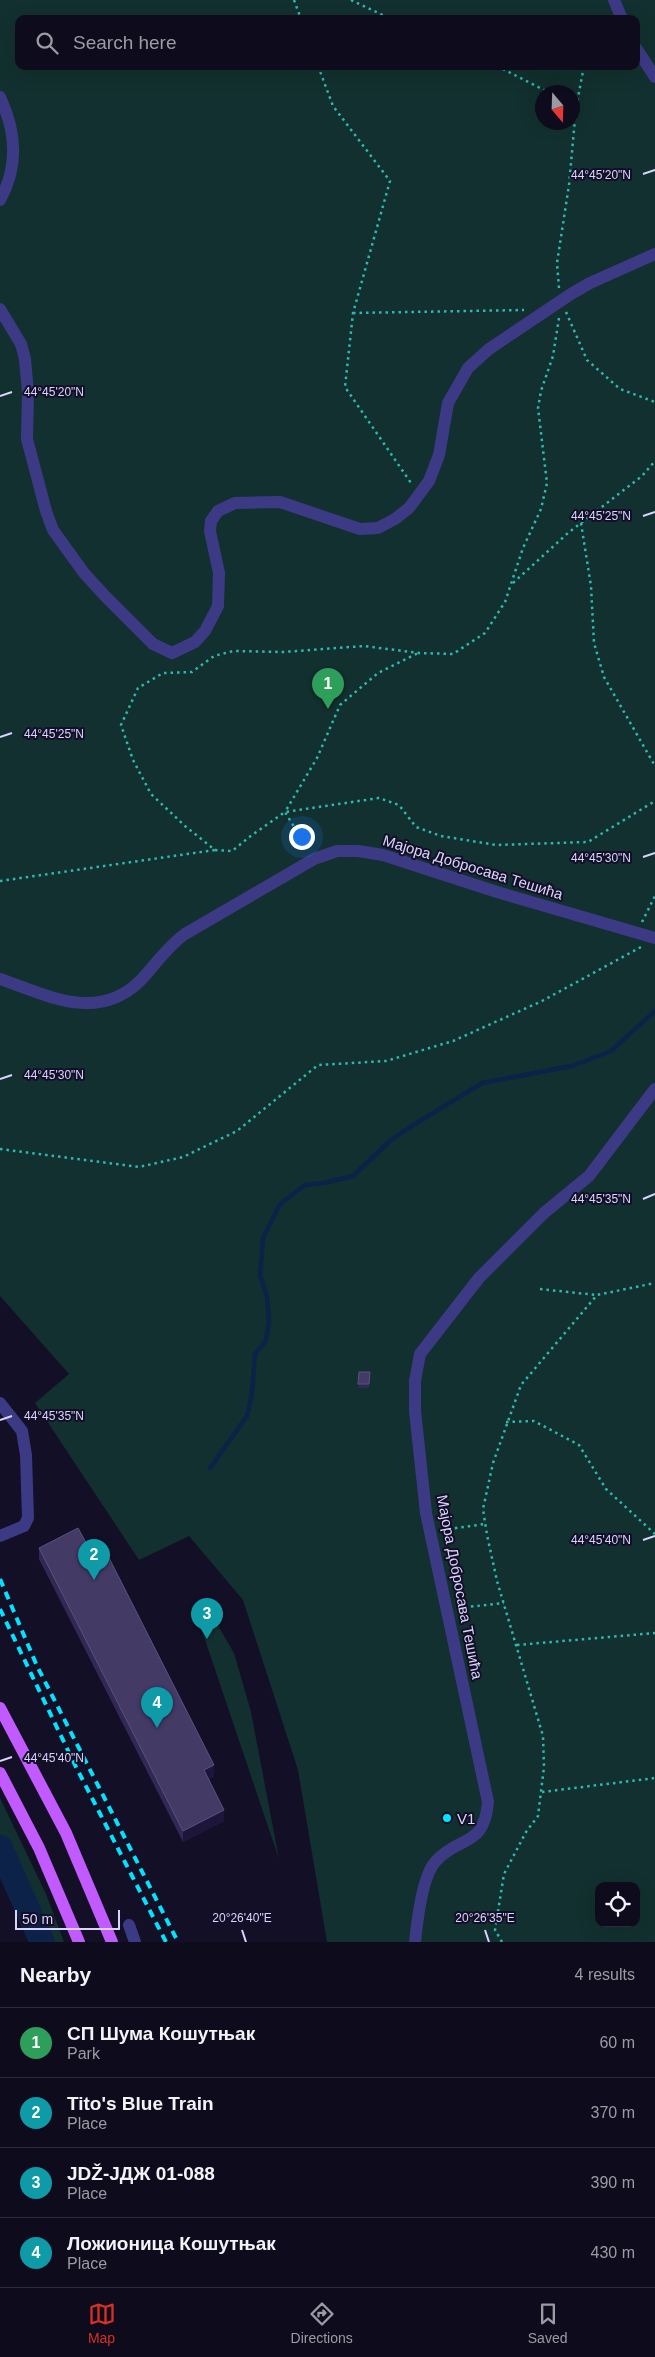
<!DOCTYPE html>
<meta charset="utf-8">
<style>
body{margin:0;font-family:Helvetica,sans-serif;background:#1c1929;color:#f1f3f6}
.controls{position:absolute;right:15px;bottom:15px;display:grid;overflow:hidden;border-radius:10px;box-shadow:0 5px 20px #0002}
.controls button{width:45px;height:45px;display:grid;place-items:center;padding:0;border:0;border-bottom:1px solid #2e2b3b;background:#0e0b1c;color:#f1f3f6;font:25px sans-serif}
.compass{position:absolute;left:535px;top:85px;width:45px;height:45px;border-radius:50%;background:#0e0b1c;box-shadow:0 5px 20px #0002;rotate:161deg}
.scale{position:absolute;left:15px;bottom:12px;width:105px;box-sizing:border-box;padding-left:5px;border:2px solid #d9d4ff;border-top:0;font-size:14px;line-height:18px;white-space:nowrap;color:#d9d4ff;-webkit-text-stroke:4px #130f26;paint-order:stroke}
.you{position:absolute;left:301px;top:836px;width:18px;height:18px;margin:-12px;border:4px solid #fff;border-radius:50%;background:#1a73e8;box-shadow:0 0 0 8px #1a73e833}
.badge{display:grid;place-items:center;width:32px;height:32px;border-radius:50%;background:#d93025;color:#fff;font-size:16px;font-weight:700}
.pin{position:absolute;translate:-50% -41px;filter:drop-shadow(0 1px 2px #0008)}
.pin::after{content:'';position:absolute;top:26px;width:18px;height:15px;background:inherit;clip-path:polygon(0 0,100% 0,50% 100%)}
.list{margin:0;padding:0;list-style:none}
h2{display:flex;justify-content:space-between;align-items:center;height:65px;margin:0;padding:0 20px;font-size:21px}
h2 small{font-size:16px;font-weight:400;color:#9b9ba3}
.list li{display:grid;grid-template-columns:32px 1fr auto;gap:15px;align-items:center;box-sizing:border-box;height:70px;padding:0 20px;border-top:1px solid #2e2b3b}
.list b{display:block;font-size:19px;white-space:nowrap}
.list p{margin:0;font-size:16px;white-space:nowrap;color:#9b9ba3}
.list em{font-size:16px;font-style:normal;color:#9b9ba3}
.icon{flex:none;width:28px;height:28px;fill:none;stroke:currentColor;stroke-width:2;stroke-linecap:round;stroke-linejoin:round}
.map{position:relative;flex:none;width:655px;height:1942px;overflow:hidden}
.search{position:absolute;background:#0e0b1c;box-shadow:0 5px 20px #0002;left:15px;right:15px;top:15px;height:55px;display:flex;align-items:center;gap:12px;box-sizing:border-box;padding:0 18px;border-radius:10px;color:#9b9ba3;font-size:19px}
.sheet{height:345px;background:#0e0b1c}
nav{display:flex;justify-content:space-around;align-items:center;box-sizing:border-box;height:70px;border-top:1px solid #2e2b3b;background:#0e0b1c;font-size:14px;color:#9b9ba3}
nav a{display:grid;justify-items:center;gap:2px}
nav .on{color:#d93025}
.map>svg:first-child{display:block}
</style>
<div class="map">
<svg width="655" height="1942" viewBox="0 0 655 1942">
<rect width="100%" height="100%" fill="#130f26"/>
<g fill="#12302f" fill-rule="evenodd">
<path d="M0,0H655V1942H327L298,1770L243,1600L189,1536L139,1560L35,1403L69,1374L0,1296ZM19,19H636V66H19ZM542,92H572V122H542ZM599,1886H636V1923H599Z"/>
<polygon points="203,1600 234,1653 251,1712 279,1859 197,1616"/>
<polygon points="0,1798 46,1894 64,1942 46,1942 0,1841"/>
</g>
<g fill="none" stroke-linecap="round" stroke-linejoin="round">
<polyline stroke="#0c2248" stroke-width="4.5" points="210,1468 247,1416 252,1394 255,1354 266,1340 269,1323 267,1296 260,1275 263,1238 280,1204 305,1185 324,1183 353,1176 391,1140 407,1129 482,1083 572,1066 611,1051 655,1011"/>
<polyline stroke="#0c2248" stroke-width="25" points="0,1847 42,1942"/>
<g stroke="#2fb8b0" stroke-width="2.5" stroke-dasharray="2.5 4" stroke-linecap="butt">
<polyline points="294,0 301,19"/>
<polyline points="351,0 391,19"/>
<polyline points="318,66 333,106 390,181 353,313 345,387 411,483"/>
<polyline points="497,66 548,92"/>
<polyline points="559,288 557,263 569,185 576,108 584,66"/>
<polyline points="566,312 587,360 620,389 655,402"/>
<polyline points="353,313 524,310"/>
<polyline points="559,318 553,356 541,391 538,408 547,483 541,509 523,548 505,602 485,633 453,654 419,653 364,646 283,652 233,651 214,656 192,672 163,673 138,688 121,725 133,760 151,794 185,826 215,850 232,851 252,835 285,812 379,798 399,805 416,827 441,836 496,845 588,842 655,801"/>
<polyline points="581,523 591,586 594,643 604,677 655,766"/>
<polyline points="513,583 568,533 642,476 655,461"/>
<polyline points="307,848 285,812 317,758 340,705 378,673 418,653"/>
<polyline points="0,881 215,850"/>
<polyline points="642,922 655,896"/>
<polyline points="0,1149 139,1167 183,1157 237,1131 318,1065 386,1061 453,1041 542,1001 641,947"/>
<polyline points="540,1289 596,1295"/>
<polyline points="506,1422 534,1421 579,1445 606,1489 655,1534"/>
<polyline points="442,1530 485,1524"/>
<polyline points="458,1608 504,1603"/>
<polyline points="517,1645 655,1633"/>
<polyline points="542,1792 655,1778"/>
<polyline points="502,1942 495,1930 504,1874 526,1832 538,1816 544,1767 543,1736 497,1581 487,1535 483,1509 493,1463 521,1385 597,1295 655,1283"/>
</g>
<g stroke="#3d3a85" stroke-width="12">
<polyline points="614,0 622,19"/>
<polyline points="636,48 655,77"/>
<path d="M0,97C16,131 19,166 0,200"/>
<polyline points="0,309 21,344 25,359 28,393 27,439 46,511 53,530 84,573 105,596 153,644 172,653 195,642 205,631 218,606 219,573 210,531 211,521 218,511 235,503 280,502 360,529 378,528 395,519 409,508 429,481 439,455 448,403 468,368 489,349 571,294 590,283 655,254"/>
<path d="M0,979C47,995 97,1023 140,981C155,965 167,947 185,934L314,859L337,851H358L383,855L497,892L655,938"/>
<polyline points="0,1403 22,1431 26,1455 28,1518 24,1526 0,1536"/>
<polyline points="129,1925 135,1942"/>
<path d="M415,1942C417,1922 422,1875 436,1861C460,1835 484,1848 488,1802L426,1513L415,1411V1381L420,1354L479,1278L544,1213L589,1176L655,1089"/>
</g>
<g stroke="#c25bff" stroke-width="12">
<polyline points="0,1708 66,1833 112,1942"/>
<polyline points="0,1773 39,1848 79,1942"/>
</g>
<g stroke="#00e5ff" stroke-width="4" stroke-dasharray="8 6" stroke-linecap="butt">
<polyline points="0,1579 37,1666 178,1942"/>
<polyline points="0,1609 75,1765 166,1942"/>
</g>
</g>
<g fill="#312854">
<polygon points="359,1372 370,1372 369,1388 358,1388"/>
<polygon points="39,1548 90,1550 214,1776 209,1779 224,1821 183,1842 39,1559"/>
</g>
<g fill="#1d163a">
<polygon points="214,1765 214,1776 204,1781 204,1770"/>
<polygon points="224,1810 224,1821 183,1842 183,1831"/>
</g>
<g fill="#433a66" stroke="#5a527e">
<polygon points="359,1372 370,1372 369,1384 358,1384"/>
<polygon points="78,1528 90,1550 102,1544 214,1765 204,1770 224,1810 183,1831 39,1548"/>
</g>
<path fill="none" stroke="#d9d4ff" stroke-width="2" d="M643,174L655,170M0,396L12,392M643,516L655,512M0,737L12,733M643,857L655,853M0,1079L12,1075M643,1199L655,1194M0,1420L12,1416M643,1540L655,1536M0,1761L12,1757M242,1930L246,1942M485,1930L489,1942"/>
<circle fill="#00e5ff" stroke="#130f26" stroke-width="2" cx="447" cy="1818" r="5"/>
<g text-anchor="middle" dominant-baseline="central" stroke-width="4" stroke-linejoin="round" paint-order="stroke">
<g font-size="15" fill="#d9d4ff" stroke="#130f26">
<text transform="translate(473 867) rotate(17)">Мајора Добросава Тешића</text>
<text transform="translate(460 1587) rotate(79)">Мајора Добросава Тешића</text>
</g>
<g font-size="15" fill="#d9d4ff" stroke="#130f26" text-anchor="start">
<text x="457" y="1818">V1</text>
</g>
</g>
<g font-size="12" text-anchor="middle" fill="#d9d4ff" stroke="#130f26" stroke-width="4" stroke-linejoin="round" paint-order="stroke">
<text x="601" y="179">44°45'20"N</text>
<text x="54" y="396">44°45'20"N</text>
<text x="601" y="520">44°45'25"N</text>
<text x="54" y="738">44°45'25"N</text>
<text x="601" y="862">44°45'30"N</text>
<text x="54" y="1079">44°45'30"N</text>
<text x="601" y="1203">44°45'35"N</text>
<text x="54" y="1420">44°45'35"N</text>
<text x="601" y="1544">44°45'40"N</text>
<text x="54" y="1762">44°45'40"N</text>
<text x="242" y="1922">20°26'40"E</text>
<text x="485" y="1922">20°26'35"E</text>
</g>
</svg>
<div class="controls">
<button><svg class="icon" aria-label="locate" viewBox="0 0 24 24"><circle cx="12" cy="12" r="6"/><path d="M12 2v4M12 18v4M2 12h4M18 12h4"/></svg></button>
</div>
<svg class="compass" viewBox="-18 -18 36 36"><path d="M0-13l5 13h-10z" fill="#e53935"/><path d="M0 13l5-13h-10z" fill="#9b9ba3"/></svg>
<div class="scale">50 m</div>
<div class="you"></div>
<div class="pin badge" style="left:328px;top:709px;background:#2e9e5b">1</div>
<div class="pin badge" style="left:94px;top:1580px;background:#0f9aa8">2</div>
<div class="pin badge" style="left:207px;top:1639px;background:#0f9aa8">3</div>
<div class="pin badge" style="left:157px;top:1728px;background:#0f9aa8">4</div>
<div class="search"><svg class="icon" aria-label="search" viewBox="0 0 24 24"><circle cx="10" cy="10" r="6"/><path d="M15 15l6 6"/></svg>Search here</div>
</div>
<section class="sheet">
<h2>Nearby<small>4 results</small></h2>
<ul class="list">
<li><span class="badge" style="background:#2e9e5b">1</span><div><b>СП Шума Кошутњак</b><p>Park</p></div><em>60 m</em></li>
<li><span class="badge" style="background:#0f9aa8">2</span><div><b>Tito's Blue Train</b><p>Place</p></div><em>370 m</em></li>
<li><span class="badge" style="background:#0f9aa8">3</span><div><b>JDŽ-JДЖ 01-088</b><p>Place</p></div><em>390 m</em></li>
<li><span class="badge" style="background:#0f9aa8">4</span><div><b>Ложионица Кошутњак</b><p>Place</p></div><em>430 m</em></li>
</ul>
</section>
<nav>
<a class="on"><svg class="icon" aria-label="map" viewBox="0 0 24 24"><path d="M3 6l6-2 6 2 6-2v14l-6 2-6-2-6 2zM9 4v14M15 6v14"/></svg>Map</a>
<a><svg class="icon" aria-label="directions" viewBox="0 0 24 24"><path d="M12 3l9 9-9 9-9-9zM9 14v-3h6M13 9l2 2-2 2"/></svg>Directions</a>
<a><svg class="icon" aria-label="saved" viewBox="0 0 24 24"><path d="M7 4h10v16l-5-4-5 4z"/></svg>Saved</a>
</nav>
